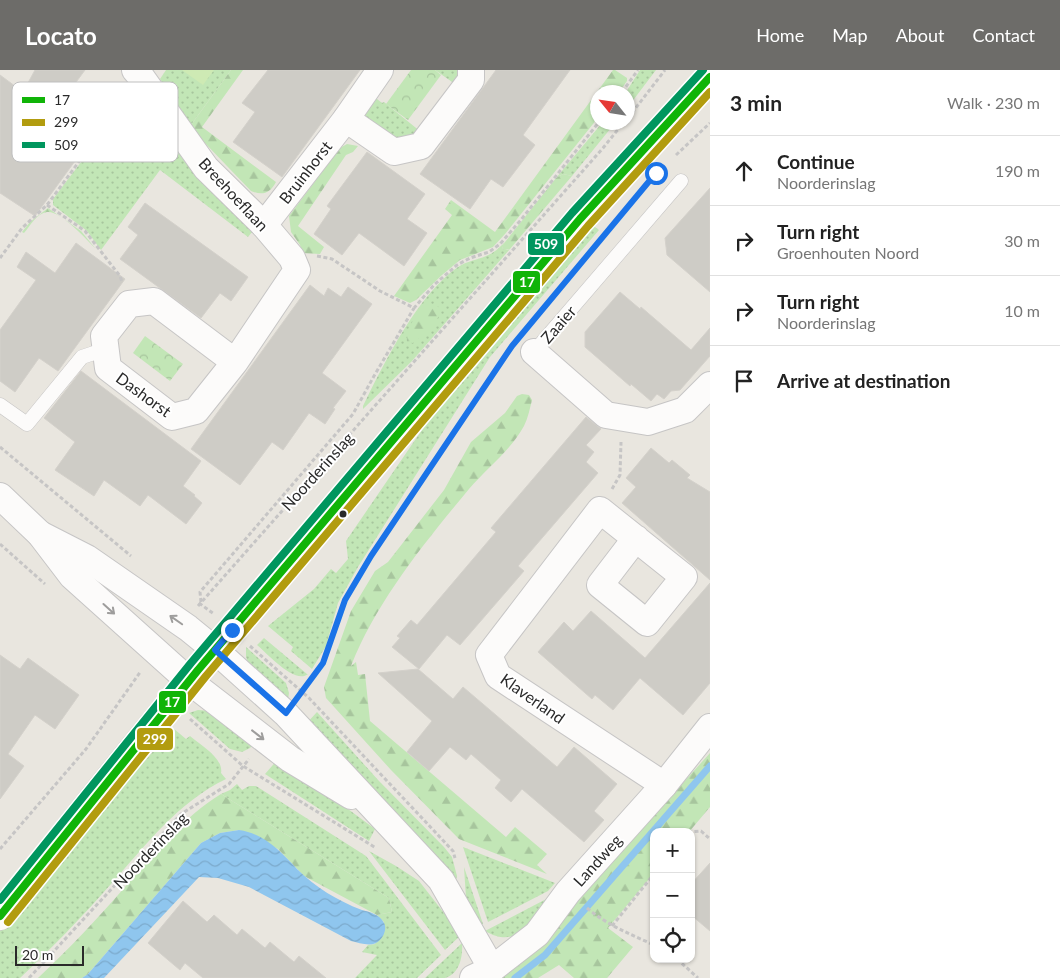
<!DOCTYPE html>
<meta charset="utf-8">
<style>
body{margin:0;font-family:Lato,sans-serif;background:#f2f2f2;color:#222}
.controls{position:absolute;right:15px;bottom:15px;display:grid;overflow:hidden;border-radius:10px;box-shadow:0 1px 4px #0004}
.controls button{width:45px;height:45px;display:grid;place-items:center;padding:0;border:0;border-bottom:1px solid #e0e0e0;background:#fff;color:#222;font:25px sans-serif}
.compass{position:absolute;left:590px;top:15px;width:45px;height:45px;border-radius:50%;background:#fff;box-shadow:0 1px 4px #0004;rotate:300deg}
.scale{position:absolute;left:15px;bottom:12px;width:69px;box-sizing:border-box;padding-left:5px;border:2px solid #2a2a2a;border-top:0;font-size:14px;line-height:18px;white-space:nowrap;color:#2a2a2a;-webkit-text-stroke:4px #fff;paint-order:stroke}
.stop{position:absolute;width:15px;height:15px;margin:-11px;border:4px solid #1a73e8;border-radius:50%;background:#fff}
.stop.end{background:#1a73e8;border-color:#fff;box-shadow:0 1px 5px #0008}
.list{margin:0;padding:0;list-style:none}
h2{display:flex;justify-content:space-between;align-items:center;height:65px;margin:0;padding:0 20px;font-size:21px}
h2 small{font-size:16px;font-weight:400;color:#767676}
.list li{display:grid;grid-template-columns:32px 1fr auto;gap:15px;align-items:center;box-sizing:border-box;height:70px;padding:0 20px;border-top:1px solid #e0e0e0}
.list b{display:block;font-size:19px;white-space:nowrap}
.list p{margin:0;font-size:16px;white-space:nowrap;color:#767676}
.list em{font-size:16px;font-style:normal;color:#767676}
.icon{flex:none;width:28px;height:28px;fill:none;stroke:currentColor;stroke-width:2;stroke-linecap:round;stroke-linejoin:round}
.map{position:relative;flex:none;width:710px;height:908px;overflow:hidden}
header{display:flex;align-items:center;gap:30px;box-sizing:border-box;height:70px;padding:0 25px;background:#6d6c69;color:#fff}
header strong{font-size:24px}
nav{display:flex;gap:28px;margin-inline-start:auto;font-size:18px}
main{display:flex}
aside{flex:1;background:#fff}
.map>svg:first-child{display:block}
</style>
<header>
<strong>Locato</strong>
<nav><a>Home</a><a>Map</a><a>About</a><a>Contact</a></nav>
</header>
<main>
<div class="map">
<svg width="710" height="908" viewBox="0 0 710 908">
<defs>
<pattern id="grass-dots" width="8" height="8" patternUnits="userSpaceOnUse" patternTransform="scale(1.25)"><rect width="8" height="8" fill="#c2e6b6"/><path d="M2 2h.1M6 6h.1" fill="none" stroke="#a7c59d" stroke-width="1.8" stroke-linecap="round"/></pattern>
<pattern id="forest-firs" width="22" height="20" patternUnits="userSpaceOnUse" patternTransform="scale(1.25)"><rect width="22" height="20" fill="#c2e6b6"/><path d="M5 1l3.5 6h-7zM16 11l3.5 6h-7z" fill="#a7c59d"/></pattern>
<pattern id="park-crowns" width="20" height="18" patternUnits="userSpaceOnUse" patternTransform="scale(1.25)"><rect width="20" height="18" fill="#c2e6b6"/><path d="M2 6a3 3 0 1 1 6 0M12 15a3 3 0 1 1 6 0" fill="none" stroke="#a7c59d"/></pattern>
<pattern id="water-waves" width="16" height="10" patternUnits="userSpaceOnUse" patternTransform="scale(1.25)"><rect width="16" height="10" fill="#8fc6ee"/><path d="M0 5q4-4 8 0t8 0" fill="none" stroke="#7caacc"/></pattern>
</defs>
<rect width="100%" height="100%" fill="#e9e6df"/>
<g fill="url(#grass-dots)">
<polygon points="166,0 231,0 191,55 160,9"/>
<polygon points="435,0 462,0 455,14"/>
<polygon points="640,0 656,0 628,37 628,22 626,22"/>
<polygon points="135,21 185,92 252,162 248,167 160,100 101,180 87,161 53,135 53,129"/>
<polygon points="372,25 382,33 384,32 421,62 406,73 370,55 365,45"/>
<polygon points="602,53 615,53 572,106 563,104 556,108"/>
<polygon points="591,154 599,160 490,287 358,497 338,533 326,576 312,599 291,581 293,577 268,556 314,519 331,499 336,503 348,489 346,471 454,313"/>
<path d="M505,172L502,178L507,180L510,179L412,291L363,339V336C384,293 418,224 458,197C467,191 477,190 486,186C494,183 499,178 505,172Z"/>
<path d="M264,568L307,604H308C295,615 268,584 257,575Z"/>
<polygon points="246,577 286,613 289,623 288,629 250,598 246,587"/>
<polygon points="198,640 210,641 255,672 250,678 242,682 230,679 189,643"/>
<polygon points="317,642 379,711 444,777 452,787 457,806 456,810 438,788 332,681 305,655"/>
<path d="M173,658L186,669L190,666C200,675 224,688 221,703L226,709C178,732 146,775 111,814C82,847 52,878 20,908H0V861Z"/>
<polygon points="279,688 375,759 369,771 265,704"/>
<polygon points="237,714 242,720 249,716 256,716 366,786 441,885 417,908 355,908 377,885 362,882 368,875 375,874 384,852 377,845 392,842 389,828 221,724 230,720"/>
<polygon points="463,777 555,813 548,821 488,852"/>
<polygon points="369,781 396,796 419,811 444,843 447,843 460,866 445,880"/>
<polygon points="464,797 483,854 481,855 466,828"/>
<path d="M552,826C533,849 519,881 485,861Z"/>
<path d="M462,873C463,885 460,904 445,908C439,908 431,908 425,908Z"/>
</g>
<g fill="url(#forest-firs)">
<path d="M231,0H243L202,57L276,112C270,123 263,126 251,121L202,70L191,55Z"/>
<polygon points="613,0 615,0 627,8 627,11 619,22 598,22 597,49 505,164 493,177 460,190 442,205 416,230 410,233 394,226 452,145 445,139 451,130 495,162"/>
<polygon points="347,74 358,76 353,82 346,85 298,156 324,177 320,184 302,183 300,175 291,162 289,146 340,78"/>
<polygon points="563,104 572,106 510,179 504,180 502,177 505,172 556,108"/>
<path d="M48,138L81,161L95,178C86,169 60,140 47,142C37,143 30,156 24,163L22,162L30,152Z"/>
<path d="M434,234L440,238C441,252 423,265 413,273L407,272C406,261 416,241 426,236C428,235 431,235 434,234Z"/>
<path d="M522,324L529,325L532,330C530,338 528,348 524,356C511,380 487,398 469,419C425,472 376,532 351,596L356,592L358,605L365,604L370,651L506,767L515,757L547,784L537,795L547,804L459,769L391,700L326,628L324,617L351,541L375,501L388,492L444,420L471,372L505,343L517,326Z"/>
<polygon points="710,683 710,737 689,762 654,762 654,803 608,858 633,877 607,908 574,908 559,895 538,908 491,908 571,837"/>
<path d="M221,724L389,828L392,842L377,845L304,806L278,779L239,760L220,763L201,773L88,904L82,908H38C69,879 97,849 125,817C155,784 183,747 221,724Z"/>
</g>
<g fill="url(#park-crowns)">
<polygon points="411,0 435,0 441,5 408,50 386,34"/>
<polygon points="145,266 183,294 170,311 133,283"/>
</g>
<polygon fill="#ceeab4" points="182,0 214,0 203,15"/>
<path fill="url(#water-waves)" d="M239,760C265,764 280,781 297,799C315,817 338,831 362,840C369,842 380,844 384,853C387,858 384,866 380,870C373,878 360,873 351,871L249,817L218,808L199,807L104,908H82L88,904L201,773L220,763Z"/>
<g fill="none" stroke-linecap="round" stroke-linejoin="round">
<polyline stroke="#8fc6ee" stroke-width="7" points="515,908 545,885 710,696"/>
</g>
<g fill="#ceccc6" stroke="#d4d1cb">
<polygon points="35,0 85,0 38,64 75,91 35,146 0,123 0,5 23,22"/>
<polygon points="268,0 360,0 282,107 233,72 255,42 242,33"/>
<polygon points="496,0 570,0 523,65 535,75 503,117 491,109 470,139 420,104"/>
<polygon points="367,82 425,124 407,149 427,163 404,196 359,163 342,185 314,164 331,139 327,136"/>
<polygon points="710,118 710,222 667,185 665,168"/>
<polygon points="145,133 248,207 231,231 220,223 201,248 120,189 138,165 128,157"/>
<polygon points="76,173 125,209 58,301 39,288 15,322 0,311 0,260 36,210 17,197 26,182 55,203"/>
<polygon points="310,215 324,226 328,218 341,227 348,217 372,234 322,303 346,321 333,338 335,339 325,354 309,343 283,380 272,372 240,415 191,379"/>
<polygon points="620,222 640,239 641,237 691,280 710,258 710,286 680,320 671,321 664,329 657,324 651,331 631,314 630,316 585,277 585,262"/>
<polygon points="81,301 201,391 183,416 195,425 194,426 202,433 186,454 148,425 140,436 104,410 94,426 55,400 75,372 44,348"/>
<polygon points="586,347 601,359 586,375 594,382 586,392 598,403 518,496 524,501 460,575 447,565 419,599 392,577 400,568 397,566 411,550 417,555 496,462 491,458"/>
<polygon points="651,378 669,393 672,390 690,405 687,408 710,422 710,510 622,433 636,417 626,408"/>
<polygon points="710,513 710,613 683,645 640,608 613,640 595,625 592,629 538,582 564,552 573,561 591,541 645,588"/>
<polygon points="0,585 20,599 28,588 79,625 55,659 35,645 8,684 24,696 0,729"/>
<polygon points="418,599 453,629 463,617 557,697 574,677 617,714 594,741 604,750 584,772 522,719 511,732 495,718 501,710 471,684 466,690 450,677 429,701 407,682 432,651 378,603"/>
<polygon points="710,793 710,861 691,845 691,814"/>
<polygon points="183,831 207,852 214,845 237,865 242,859 265,878 270,872 294,892 299,886 326,908 203,908 185,893 180,900 148,873"/>
</g>
<g fill="none" stroke-linecap="round" stroke-linejoin="round">
<g stroke="#c6c5c5" stroke-width="15">
<g id="service">
<polyline points="534,282 681,111"/>
<polyline points="0,335 27,354 82,287 106,279"/>
</g>
</g>
<g stroke="#c6c5c5" stroke-width="28">
<g id="minor">
<polyline points="135,0 142,8 206,98 264,155 292,188 297,200 235,292 154,231 129,234 104,266 108,298 172,347 196,341 235,292"/>
<polyline points="346,49 394,82 421,76 471,10 471,0"/>
<polyline points="264,155 346,49 380,0"/>
<polyline points="534,282 606,345 648,352 685,340 710,315"/>
<polyline points="0,426 40,464 72,506 189,611 290,689 351,726"/>
<polyline points="40,464 87,488 188,558 215,580 285,643 441,810 492,899"/>
<polyline points="636,468 600,515 647,553 684,507 600,440 489,585 498,606 664,715"/>
<polyline points="473,908 492,899 537,864 568,822 664,715 710,657"/>
</g>
</g>
<g stroke="#c6c5c5" stroke-width="29">
<path id="secondary" d="M0,846C87,736 174,625 267,520L580,149L710,7"/>
</g>
<g stroke="#c6c5c5" stroke-width="3" stroke-dasharray="4 2.5" stroke-linecap="butt">
<polyline points="622,22 638,0"/>
<polyline points="628,48 665,0"/>
<polyline points="676,85 710,53"/>
<polyline points="47,135 85,161 120,206 122,212"/>
<polyline points="317,186 332,189 380,221 414,238 435,214 457,195 470,188 489,182 500,174 520,151 599,52"/>
<polyline points="0,188 22,158 47,135 126,28"/>
<polyline points="528,257 613,154"/>
<polyline points="0,377 131,486"/>
<polyline points="612,419 620,405 621,372"/>
<polyline points="0,474 45,514"/>
<polyline points="201,532 200,522 353,344 374,306 414,238"/>
<polyline points="199,533 214,544"/>
<polyline points="198,536 603,78 624,52"/>
<polyline points="250,576 309,628 453,781 455,788"/>
<polyline points="300,625 323,593 345,530 371,486 510,280"/>
<polyline points="190,649 243,696 376,778"/>
<polyline points="688,762 701,761 710,769"/>
<polyline points="0,779 86,679 141,601"/>
<path d="M587,838C607,855 630,864 654,875"/>
<polyline points="612,856 654,804"/>
<polyline points="677,889 698,908"/>
<polyline points="29,908 181,744 229,714 249,689"/>
</g>
<use href="#service" stroke="#fcfbfa" stroke-width="14"/>
<use href="#minor" stroke="#fcfbfa" stroke-width="26"/>
<use href="#secondary" stroke="#fcfbfa" stroke-width="28"/>
<g stroke="#fff" stroke-width="11">
<polyline id="bus-1" points="0,846 198,600 580,149 710,7"/>
</g>
<g stroke="#fff" stroke-width="11">
<polyline id="bus-2" points="8,852 206,606 588,156 710,22"/>
</g>
<g stroke="#fff" stroke-width="11">
<polyline id="bus-3" points="0,830 191,593 572,143 703,0"/>
</g>
<use href="#bus-1" stroke="#10b408" stroke-width="8"/>
<use href="#bus-2" stroke="#b29c0f" stroke-width="8"/>
<use href="#bus-3" stroke="#00965e" stroke-width="8"/>
</g>
<defs><path id="oneway-shaft" d="M-6 0H5M1.5-3L5.5 0L1.5 3" fill="none" stroke-width="1.6" stroke-linecap="round" stroke-linejoin="round" transform="scale(1.25)"/></defs>
<g stroke="#9e9d9c">
<use href="#oneway-shaft" transform="translate(109 539) rotate(42)"/>
<use href="#oneway-shaft" transform="translate(176 550) rotate(-145)"/>
<use href="#oneway-shaft" transform="translate(258 665) rotate(38)"/>
</g>
<g fill="none" stroke-linecap="round" stroke-linejoin="round">
<polyline stroke="#1a73e8" stroke-width="6" points="232,560 215,580 286,643 323,593 345,530 371,486 512,276 656,103"/>
</g>
<circle fill="#2a2a2a" stroke="#fff" stroke-width="2" cx="343" cy="444" r="4.5"/>
<g text-anchor="middle" dominant-baseline="central" stroke-width="4" stroke-linejoin="round" paint-order="stroke">
<g font-size="16" fill="#2a2a2a" stroke="#fff">
<text transform="translate(305 102) rotate(-52)">Bruinhorst</text>
<text transform="translate(234 124) rotate(47)">Breehoeflaan</text>
<text transform="translate(558 254) rotate(-49)">Zaaier</text>
<text transform="translate(144 324) rotate(36)">Dashorst</text>
<text transform="translate(317 401) rotate(-48)">Noorderinslag</text>
<text transform="translate(533 628) rotate(35)">Klaverland</text>
<text transform="translate(150 780) rotate(-46)">Noorderinslag</text>
<text transform="translate(597 790) rotate(-48)">Landweg</text>
</g>
</g>
<rect x="12" y="12" width="166" height="80" rx="8" fill="#fff" stroke="#bfbfbf" stroke-width="1"/>
<rect x="22" y="27" width="23" height="6" fill="#10b408"/>
<rect x="22" y="49" width="23" height="7" fill="#b29c0f"/>
<rect x="22" y="72" width="23" height="6" fill="#00965e"/>
<g font-size="14" fill="#2a2a2a">
<text x="54" y="35">17</text>
<text x="54" y="57">299</text>
<text x="54" y="80">509</text>
</g>
<g stroke="#fff" stroke-width="2">
<rect x="527" y="162" width="38" height="24" rx="5" fill="#00965e"/>
<rect x="512" y="200" width="29" height="24" rx="5" fill="#10b408"/>
<rect x="158" y="620" width="29" height="24" rx="5" fill="#10b408"/>
<rect x="136" y="657" width="38" height="24" rx="5" fill="#b29c0f"/>
</g>
<g font-size="14" text-anchor="middle" font-weight="bold" fill="#fff">
<text x="546" y="179">509</text>
<text x="527" y="217">17</text>
<text x="172" y="637">17</text>
<text x="155" y="674">299</text>
</g>
</svg>
<div class="controls">
<button>+</button>
<button>−</button>
<button><svg class="icon" aria-label="locate" viewBox="0 0 24 24"><circle cx="12" cy="12" r="6"/><path d="M12 2v4M12 18v4M2 12h4M18 12h4"/></svg></button>
</div>
<svg class="compass" viewBox="-18 -18 36 36"><path d="M0-13l5 13h-10z" fill="#e53935"/><path d="M0 13l5-13h-10z" fill="#767676"/></svg>
<div class="scale">20 m</div>
<div class="stop" style="left:656px;top:103px"></div>
<div class="stop end" style="left:232px;top:560px"></div>
</div>
<aside>
<h2>3 min<small>Walk · 230 m</small></h2>
<ul class="list">
<li><svg class="icon" aria-label="ahead" viewBox="0 0 24 24"><path d="M12 20V5M6 11l6-6 6 6"/></svg><div><b>Continue</b><p>Noorderinslag</p></div><em>190 m</em></li>
<li><svg class="icon" aria-label="right" viewBox="0 0 24 24"><path d="M7 20v-9h11M14 6l5 5-5 5"/></svg><div><b>Turn right</b><p>Groenhouten Noord</p></div><em>30 m</em></li>
<li><svg class="icon" aria-label="right" viewBox="0 0 24 24"><path d="M7 20v-9h11M14 6l5 5-5 5"/></svg><div><b>Turn right</b><p>Noorderinslag</p></div><em>10 m</em></li>
<li><svg class="icon" aria-label="arrive" viewBox="0 0 24 24"><path d="M6 21V4h12l-3 4 3 4H6"/></svg><div><b>Arrive at destination</b></div></li>
</ul>
</aside>
</main>
